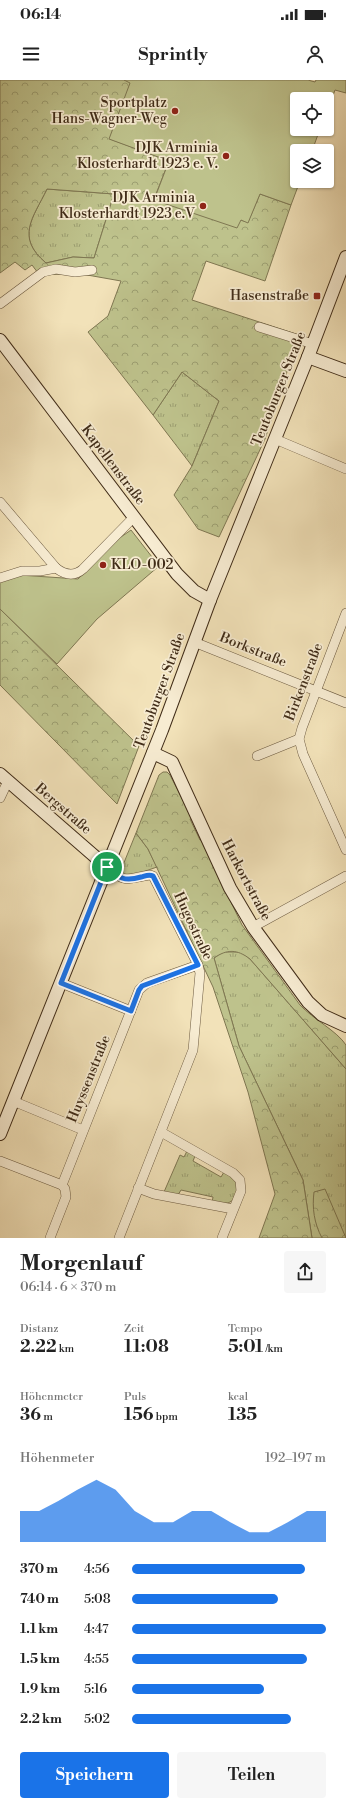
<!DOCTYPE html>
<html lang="de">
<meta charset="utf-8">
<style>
body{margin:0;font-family:"Libre Bodoni",serif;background:#f6f6f6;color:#222;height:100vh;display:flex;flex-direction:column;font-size:15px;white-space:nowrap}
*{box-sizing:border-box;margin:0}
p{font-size:13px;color:#767676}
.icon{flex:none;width:22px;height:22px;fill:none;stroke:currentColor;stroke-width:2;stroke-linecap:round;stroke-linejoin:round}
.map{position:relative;height:1158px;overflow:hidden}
.details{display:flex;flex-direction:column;background:#fff;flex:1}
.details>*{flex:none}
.fabs{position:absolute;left:290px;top:12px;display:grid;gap:8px}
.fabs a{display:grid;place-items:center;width:44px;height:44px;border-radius:4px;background:#fff;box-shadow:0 1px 3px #0004;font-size:20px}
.pin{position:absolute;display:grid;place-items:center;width:34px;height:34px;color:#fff;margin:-17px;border:2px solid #fff;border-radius:50%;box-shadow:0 1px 4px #0007}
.round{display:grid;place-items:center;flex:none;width:42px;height:42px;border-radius:4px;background:#f6f6f6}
.overview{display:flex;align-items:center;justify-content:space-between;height:68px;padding:0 20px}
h1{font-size:22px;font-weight:700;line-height:30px}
.stats{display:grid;grid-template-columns:repeat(3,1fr);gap:6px;height:68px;padding:4px 20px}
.stats div{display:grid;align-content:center}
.stats b{font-size:17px;font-weight:700}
.stats small{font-size:11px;font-weight:400}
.stats p{font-size:11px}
.chart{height:112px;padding:8px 20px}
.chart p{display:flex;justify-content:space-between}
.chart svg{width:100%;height:72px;margin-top:4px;fill:#1a73e8;opacity:.7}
.button{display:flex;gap:8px;margin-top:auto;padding:8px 20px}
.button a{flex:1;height:46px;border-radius:4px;background:#1a73e8;color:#fff;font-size:16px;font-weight:700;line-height:46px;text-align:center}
.button a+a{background:#f6f6f6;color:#222}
ul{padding:0 20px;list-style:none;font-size:13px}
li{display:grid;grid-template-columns:64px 48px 1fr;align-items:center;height:30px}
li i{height:10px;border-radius:5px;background:#1a73e8}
.status{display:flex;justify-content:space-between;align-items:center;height:28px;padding:0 20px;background:#fff;direction:ltr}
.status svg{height:11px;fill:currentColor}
header{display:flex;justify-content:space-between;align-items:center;height:52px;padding:0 20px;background:#fff;font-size:18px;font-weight:700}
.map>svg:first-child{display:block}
.grass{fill:url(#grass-tufts);stroke:#7f7752}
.forest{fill:url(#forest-crowns);stroke:#7f7752;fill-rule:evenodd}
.green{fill:#bec28c;stroke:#7f7752}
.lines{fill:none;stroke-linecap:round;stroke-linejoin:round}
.street-casing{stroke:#6c5a40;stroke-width:10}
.secondary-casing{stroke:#402c18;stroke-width:14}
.street{stroke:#f7ecd2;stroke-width:9}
.secondary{stroke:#f7ecd2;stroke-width:12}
.route-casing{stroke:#fff;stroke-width:8}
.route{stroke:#1a73e8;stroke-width:5}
.poi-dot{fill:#8f2418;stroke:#f7ecd2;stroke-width:1.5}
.labels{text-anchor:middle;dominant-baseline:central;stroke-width:3.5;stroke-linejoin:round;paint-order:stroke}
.poi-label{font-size:14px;fill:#402c18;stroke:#f7ecd2;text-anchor:end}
.street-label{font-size:14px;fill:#402c18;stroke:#f7ecd2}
</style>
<div class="status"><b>06:14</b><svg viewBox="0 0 49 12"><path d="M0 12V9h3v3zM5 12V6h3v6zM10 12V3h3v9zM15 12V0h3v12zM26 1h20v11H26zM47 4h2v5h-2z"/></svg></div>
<header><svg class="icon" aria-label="menu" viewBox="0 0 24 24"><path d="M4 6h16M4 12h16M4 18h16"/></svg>Sprintly<svg class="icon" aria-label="person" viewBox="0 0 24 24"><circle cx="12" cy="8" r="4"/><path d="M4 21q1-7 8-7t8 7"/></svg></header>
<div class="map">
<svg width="346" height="1158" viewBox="0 0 346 1158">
<defs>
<pattern id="grass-tufts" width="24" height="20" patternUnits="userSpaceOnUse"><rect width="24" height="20" fill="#bec28c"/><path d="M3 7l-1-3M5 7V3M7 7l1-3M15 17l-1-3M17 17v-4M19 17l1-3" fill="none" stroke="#9c9e71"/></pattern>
<pattern id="forest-crowns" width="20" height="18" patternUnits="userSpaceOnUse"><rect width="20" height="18" fill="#bec28c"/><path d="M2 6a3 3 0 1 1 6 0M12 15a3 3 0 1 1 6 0" fill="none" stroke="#9c9e71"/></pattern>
</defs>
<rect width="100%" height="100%" fill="#f2e2b9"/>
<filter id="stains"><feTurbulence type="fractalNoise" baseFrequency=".005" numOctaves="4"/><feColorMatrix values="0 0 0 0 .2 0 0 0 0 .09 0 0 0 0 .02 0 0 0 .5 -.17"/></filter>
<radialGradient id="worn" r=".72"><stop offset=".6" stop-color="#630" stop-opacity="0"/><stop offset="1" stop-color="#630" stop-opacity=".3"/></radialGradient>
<g class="grass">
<path d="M 47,109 L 114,114 L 94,178 L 73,177 L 46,183 C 15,157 33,138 47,109 Z"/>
<path d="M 182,292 L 219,321 L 192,386 L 153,335 Z"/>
<path d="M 136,753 L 148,769 L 157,787 L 137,794 L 119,795 Z"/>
<path d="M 223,872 L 241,872 L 250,879 L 346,989 L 346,1158 L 312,1158 L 303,1100 L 239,966 L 214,878 Z"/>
<path d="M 187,1071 L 195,1076 L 193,1081 L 221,1097 L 224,1092 C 227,1094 230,1095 232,1097 C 240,1104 238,1119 228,1123 C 224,1124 216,1123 212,1123 L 213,1117 L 181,1110 L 178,1115 L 164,1112 L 180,1075 L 184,1077 Z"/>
</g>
<g class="forest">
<path d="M 0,0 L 124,0 L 131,2 L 110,59 L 169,81 L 154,119 L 248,142 L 260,114 L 291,125 L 265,201 L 206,181 L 192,220 L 299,255 L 265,359 L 219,457 L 198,449 L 174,415 L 192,386 L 219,321 L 182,292 L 153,335 L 88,252 L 108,236 L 121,201 L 76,193 L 44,195 L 41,197 L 32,185 L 25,190 L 15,182 L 0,193 ZM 47,109 L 114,114 L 94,178 L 73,177 L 46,183 C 15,157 33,138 47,109 Z"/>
<path d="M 0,529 L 139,666 L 117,724 L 0,605 Z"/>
<path d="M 163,692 L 167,692 L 170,695 L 192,738 L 190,739 L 200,760 L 201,760 L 242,845 L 300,925 C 313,939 337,951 346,965 L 346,989 L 250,879 C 237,869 227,869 214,878 L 239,966 L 303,1100 L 312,1158 L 259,1158 L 275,1114 L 248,1012 L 213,907 L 148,769 L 136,753 L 159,695 Z"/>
<path d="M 325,1109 L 346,1158 L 322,1158 C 314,1143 312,1128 314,1112 Z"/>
</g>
<g class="green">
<path d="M 124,0 L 308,0 L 315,2 L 316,0 L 346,0 L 346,13 L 335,10 L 327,32 L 327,19 L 297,19 L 297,49 L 320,49 L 312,71 L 297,71 L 297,101 L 300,101 L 291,125 L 260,114 L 248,143 L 241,140 L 237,148 L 154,120 L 169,81 L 109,59 L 130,3 Z"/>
<path d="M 131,450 L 159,486 L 97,539 L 57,584 L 0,529 L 0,500 L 19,495 L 78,499 L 121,457 Z"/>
</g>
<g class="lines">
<g class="street-casing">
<g id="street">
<path d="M 0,224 L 43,192 L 56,189 L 75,192 L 92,190"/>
<path d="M 259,247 L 313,264"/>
<path d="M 275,359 L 346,389"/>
<path d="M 0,422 L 56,488 C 65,495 74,497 83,489 L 134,437"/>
<path d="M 0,498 L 22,491 L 40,491 L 56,488"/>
<path d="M 346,533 L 302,648 L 299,659 L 303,674 L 346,770"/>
<path d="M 194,562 L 346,623"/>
<path d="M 257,676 L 299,659"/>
<path d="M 0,718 L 8,701"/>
<path d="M 107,787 C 127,805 127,798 150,795 L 153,796 L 198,885 L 200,893 L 193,970 L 119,1158"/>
<path d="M 253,847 L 346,796"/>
<path d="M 61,903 L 131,931"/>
<path d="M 13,1021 L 83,1050"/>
<path d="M 161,1052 L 233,1093 L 240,1100 L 241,1111 L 222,1158"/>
<path d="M 0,1081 L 62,1105"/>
<path d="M 138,1108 L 154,1114 L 233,1129"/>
<path d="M 50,1158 L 66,1117 L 65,1109 L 62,1105 L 139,910 L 147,903 L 198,885"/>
</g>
</g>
<g class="secondary-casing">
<g id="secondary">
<path d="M 0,260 L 177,494 L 194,511 L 210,520"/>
<path d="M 308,277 L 346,291"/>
<path d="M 153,673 L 172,682 L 230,808 L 253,847 L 308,922 L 322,935 L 346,946"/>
<path d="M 0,694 L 107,787"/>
<path d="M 0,1054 L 162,650 L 210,520 L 308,277 L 346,177"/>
</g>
</g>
<use href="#street" class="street"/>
<use href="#secondary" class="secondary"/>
</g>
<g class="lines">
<g class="route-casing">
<path id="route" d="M 107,787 C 119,798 124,802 141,797 C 145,796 149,794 153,796 L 198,885 L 142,906 L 139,910 L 131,931 L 61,903 Z"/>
</g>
<use href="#route" class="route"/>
</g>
<g class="poi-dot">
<circle cx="175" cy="31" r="4"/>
<circle cx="226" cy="76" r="4"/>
<circle cx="203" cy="126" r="4"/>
<rect x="313" y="212" width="8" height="8" rx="2"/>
<circle cx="103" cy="485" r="4"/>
</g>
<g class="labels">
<g class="poi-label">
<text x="167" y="23">Sportplatz<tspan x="167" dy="16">Hans-Wagner-Weg</tspan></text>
<text x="218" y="68">DJK Arminia<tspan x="218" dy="16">Klosterhardt 1923 e. V.</tspan></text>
<text x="195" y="118">DJK Arminia<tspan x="195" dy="16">Klosterhardt 1923 e.V</tspan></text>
<text x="309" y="216">Hasenstraße</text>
<text x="111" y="485" text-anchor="start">KLO-002</text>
</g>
<g class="street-label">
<text transform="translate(279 309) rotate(-68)">Teutoburger Straße</text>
<text transform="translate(113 385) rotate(53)">Kapellenstraße</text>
<text transform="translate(253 570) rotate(22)">Borkstraße</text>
<text transform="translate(304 602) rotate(-69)">Birkenstraße</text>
<text transform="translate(160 611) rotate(-70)">Teutoburger Straße</text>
<text transform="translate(63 729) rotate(41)">Bergstraße</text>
<text transform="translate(246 800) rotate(62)">Harkortstraße</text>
<text transform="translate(193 846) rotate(65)">Hugostraße</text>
<text transform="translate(89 999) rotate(-68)">Huyssenstraße</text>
</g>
</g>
<rect width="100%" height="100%" filter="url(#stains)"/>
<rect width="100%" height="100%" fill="url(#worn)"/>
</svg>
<div class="fabs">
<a><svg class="icon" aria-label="locate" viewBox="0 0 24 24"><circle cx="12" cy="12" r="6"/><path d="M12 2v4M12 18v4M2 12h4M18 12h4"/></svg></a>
<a><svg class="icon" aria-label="layers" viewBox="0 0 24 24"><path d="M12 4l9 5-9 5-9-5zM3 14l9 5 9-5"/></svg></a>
</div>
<div class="pin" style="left:107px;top:787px;background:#1e9e55"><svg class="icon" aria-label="arrive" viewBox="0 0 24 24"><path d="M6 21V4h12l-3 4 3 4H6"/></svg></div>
</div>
<section class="details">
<div class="overview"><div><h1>Morgenlauf</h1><p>06:14 · 6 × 370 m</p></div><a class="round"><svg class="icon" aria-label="share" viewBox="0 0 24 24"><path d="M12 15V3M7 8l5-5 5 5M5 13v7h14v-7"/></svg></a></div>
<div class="stats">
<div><p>Distanz</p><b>2.22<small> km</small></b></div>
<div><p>Zeit</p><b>11:08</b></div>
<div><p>Tempo</p><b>5:01<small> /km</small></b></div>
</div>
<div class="stats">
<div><p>Höhenmeter</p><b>36<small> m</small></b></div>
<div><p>Puls</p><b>156<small> bpm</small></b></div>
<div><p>kcal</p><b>135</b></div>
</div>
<div class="chart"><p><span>Höhenmeter</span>192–197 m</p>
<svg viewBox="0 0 160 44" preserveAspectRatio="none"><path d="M0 44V25L10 25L20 19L30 12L40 6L50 12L60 25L70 32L80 32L90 25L100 25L110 32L120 38L130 38L140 32L150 25L160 25V44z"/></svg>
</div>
<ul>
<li><b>370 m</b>4:56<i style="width:89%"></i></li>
<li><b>740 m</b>5:08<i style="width:75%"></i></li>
<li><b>1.1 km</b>4:47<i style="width:100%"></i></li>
<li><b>1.5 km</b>4:55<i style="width:90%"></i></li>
<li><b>1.9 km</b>5:16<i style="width:68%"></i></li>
<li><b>2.2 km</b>5:02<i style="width:82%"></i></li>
</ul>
<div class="button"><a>Speichern</a><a>Teilen</a></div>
</section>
